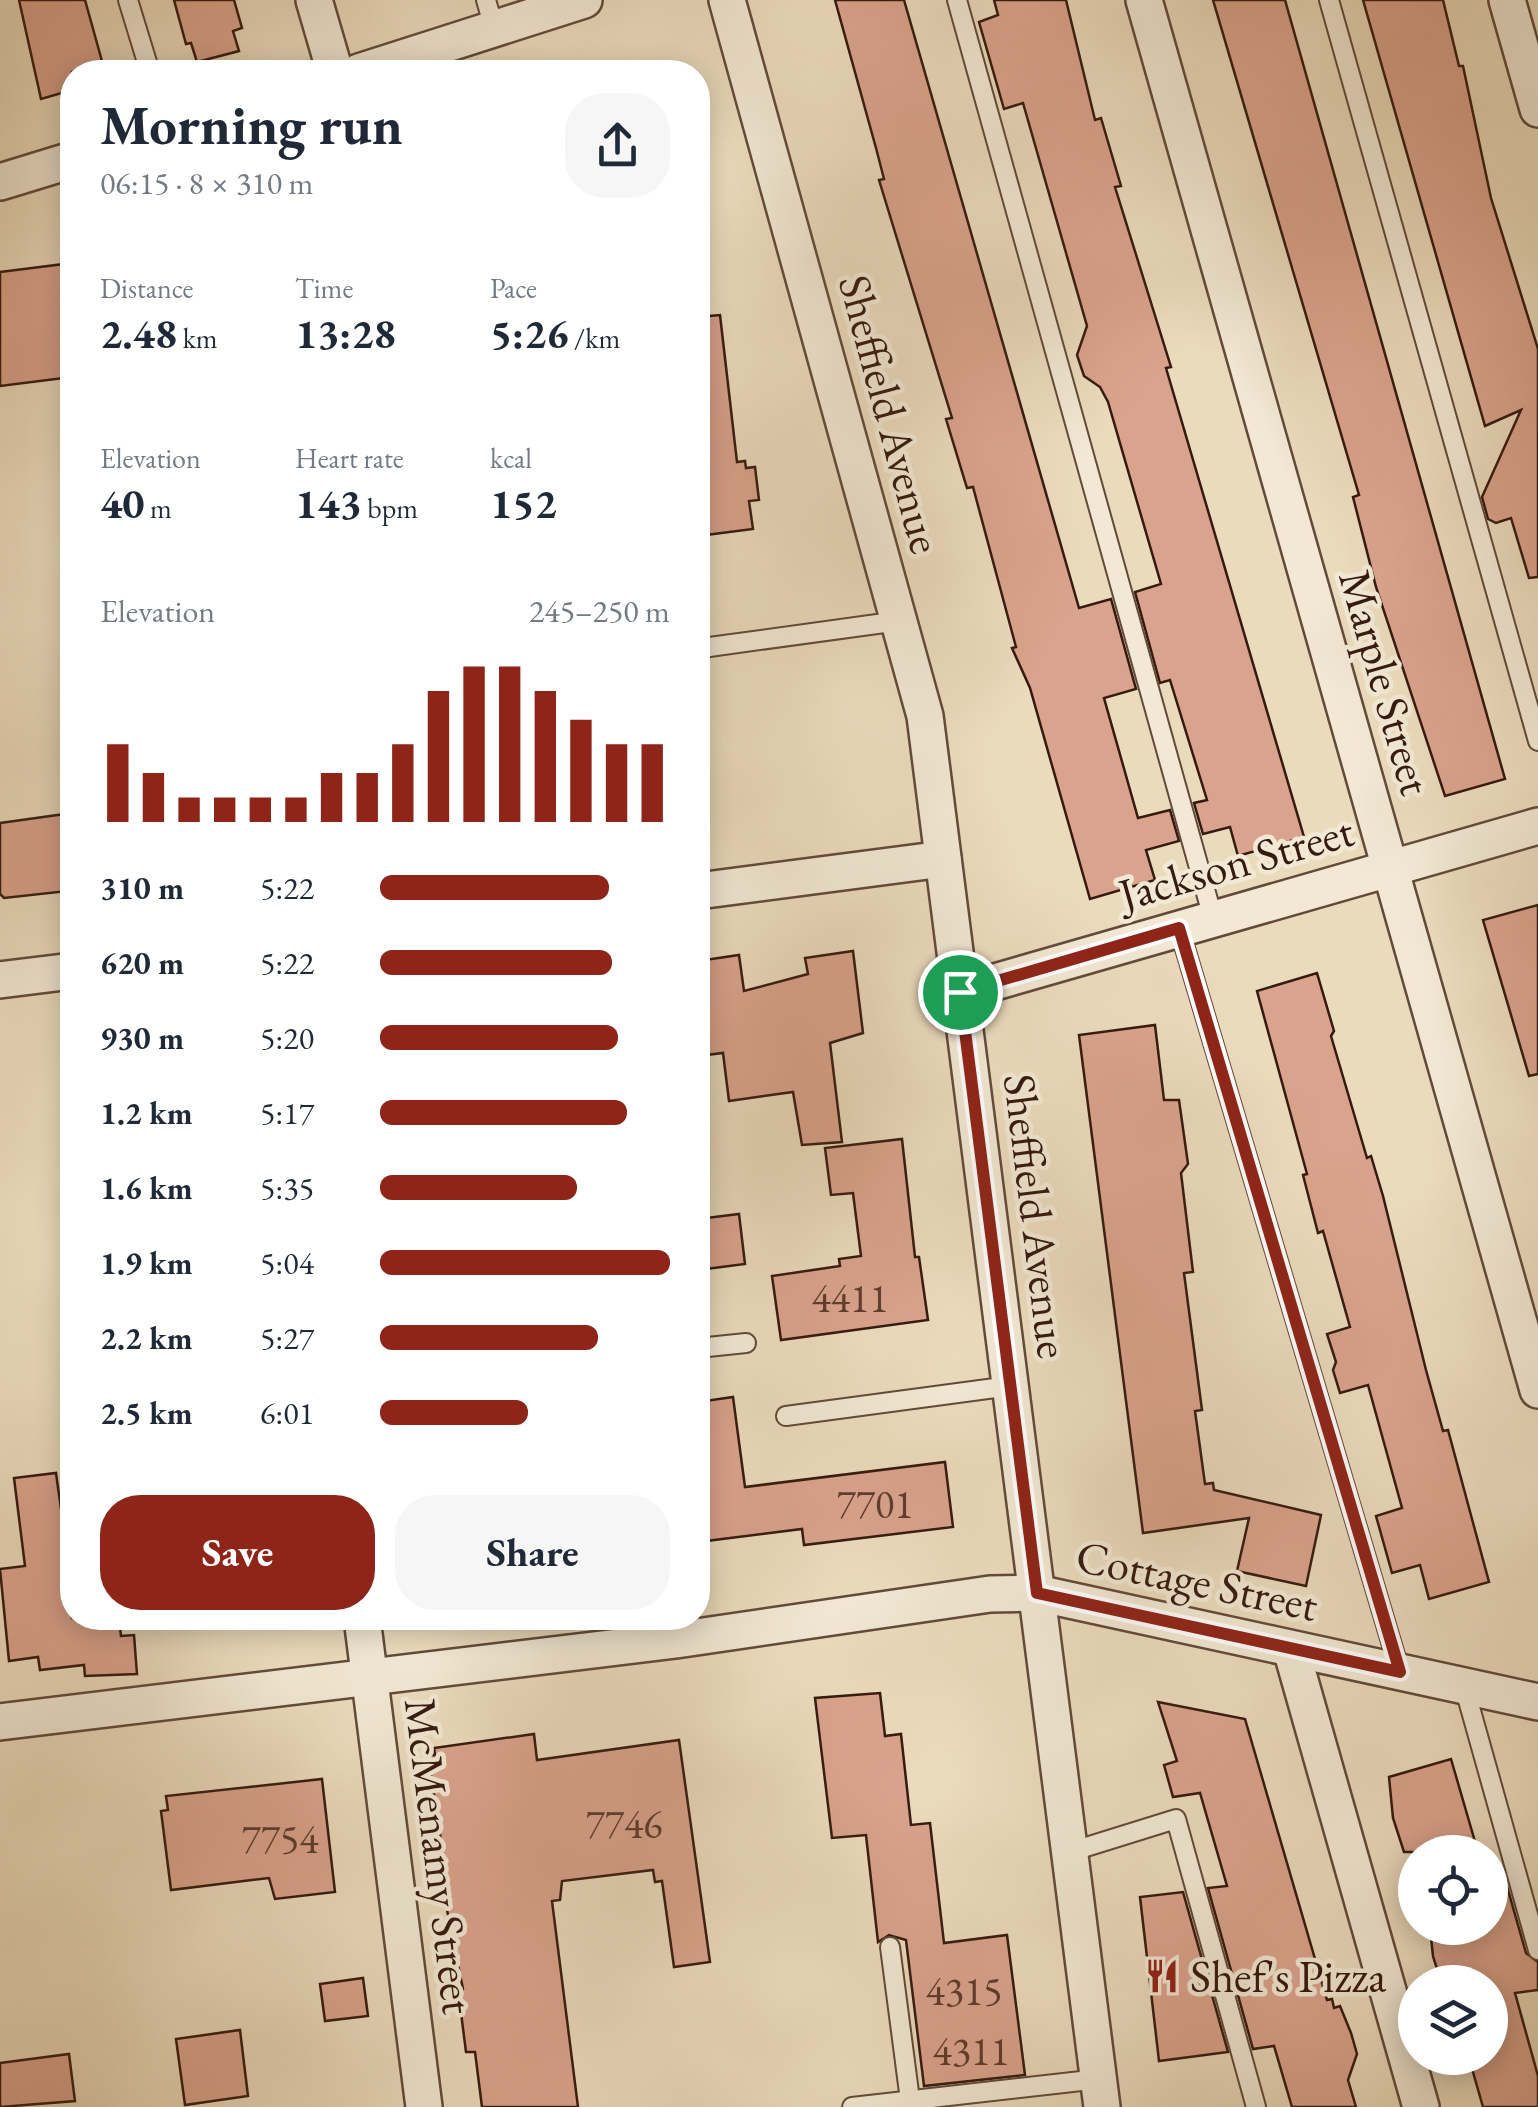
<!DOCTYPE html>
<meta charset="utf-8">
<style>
body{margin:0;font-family:"EB Garamond",serif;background:#f6f6f7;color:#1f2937;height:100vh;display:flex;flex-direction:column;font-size:38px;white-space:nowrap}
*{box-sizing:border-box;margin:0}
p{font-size:32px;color:#747a83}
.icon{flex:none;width:55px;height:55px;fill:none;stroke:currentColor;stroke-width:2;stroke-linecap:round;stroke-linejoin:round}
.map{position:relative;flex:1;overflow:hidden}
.details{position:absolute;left:60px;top:60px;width:650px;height:1570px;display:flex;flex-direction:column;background:#fff;border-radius:40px;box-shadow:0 5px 25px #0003}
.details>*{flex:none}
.buttons{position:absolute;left:1398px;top:1835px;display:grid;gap:20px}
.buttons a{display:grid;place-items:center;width:110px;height:110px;border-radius:50%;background:#fff;box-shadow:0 5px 25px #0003;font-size:50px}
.pin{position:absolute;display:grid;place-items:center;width:85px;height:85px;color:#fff;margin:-42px;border:5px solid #fff;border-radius:50%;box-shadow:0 2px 10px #0007}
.round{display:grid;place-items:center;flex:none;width:105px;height:105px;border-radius:40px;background:#f6f6f7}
.summary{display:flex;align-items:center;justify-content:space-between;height:170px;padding:0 40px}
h1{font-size:55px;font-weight:700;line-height:75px}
.stats{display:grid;grid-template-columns:repeat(3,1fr);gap:15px;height:170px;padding:10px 40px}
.stats div{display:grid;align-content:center}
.stats b{font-size:42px;font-weight:700}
.stats small{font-size:28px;font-weight:400}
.stats p{font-size:28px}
.chart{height:280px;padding:20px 40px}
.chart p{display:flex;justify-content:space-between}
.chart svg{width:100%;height:180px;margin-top:10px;stroke:#8f2418;stroke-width:6}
.action{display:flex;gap:20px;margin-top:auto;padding:20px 40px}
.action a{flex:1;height:115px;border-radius:40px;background:#8f2418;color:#fff;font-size:40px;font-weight:700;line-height:115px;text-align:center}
.action a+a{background:#f6f6f7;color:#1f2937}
ul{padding:0 40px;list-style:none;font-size:32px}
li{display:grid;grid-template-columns:160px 120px 1fr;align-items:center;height:75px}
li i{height:25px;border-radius:12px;background:#8f2418}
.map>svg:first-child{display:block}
.building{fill:#daa38d;stroke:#351a0f;stroke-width:2.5}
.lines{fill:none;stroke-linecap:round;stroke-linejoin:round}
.service-casing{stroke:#624a3a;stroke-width:22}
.minor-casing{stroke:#624a3a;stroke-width:40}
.service{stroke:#f2e8d4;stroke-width:18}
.minor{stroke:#f2e8d4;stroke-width:35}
.route-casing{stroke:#fff;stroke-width:20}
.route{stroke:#8f2418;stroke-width:12}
.labels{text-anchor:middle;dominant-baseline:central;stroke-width:9;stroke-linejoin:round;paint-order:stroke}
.number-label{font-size:40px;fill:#5e3c2e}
.street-label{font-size:45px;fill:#351a0f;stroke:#f2e8d4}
.poi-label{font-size:45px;fill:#351a0f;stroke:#f2e8d4;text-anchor:start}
</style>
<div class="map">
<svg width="1538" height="2107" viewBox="0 0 1538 2107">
<rect width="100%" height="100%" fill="#ebdbbd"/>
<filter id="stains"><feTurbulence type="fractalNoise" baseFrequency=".002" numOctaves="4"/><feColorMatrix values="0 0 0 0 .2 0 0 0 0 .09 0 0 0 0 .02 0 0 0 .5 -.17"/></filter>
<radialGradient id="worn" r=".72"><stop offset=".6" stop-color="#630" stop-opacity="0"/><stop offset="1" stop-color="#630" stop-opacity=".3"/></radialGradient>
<g class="building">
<path d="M 19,0 L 85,0 L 105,72 L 72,72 L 72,90 L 41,99 Z"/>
<path d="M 174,0 L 234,0 L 242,28 L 233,31 L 239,51 L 197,62 L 191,43 L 186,44 Z"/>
<path d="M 835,0 L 904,0 L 1079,608 L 1111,599 L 1136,689 L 1104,698 L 1138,818 L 1170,810 L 1179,841 L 1146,850 L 1155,880 L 1090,899 L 1030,688 L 1012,648 L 1016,647 L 973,487 L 967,488 L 946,419 L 952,418 L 879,180 L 884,179 L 876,148 Z"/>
<path d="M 994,0 L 1066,0 L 1095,120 L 1101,118 L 1121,186 L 1115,187 L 1171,367 L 1166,368 L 1304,837 L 1238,856 L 1230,827 L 1203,834 L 1194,803 L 1207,800 L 1170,680 L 1160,683 L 1135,592 L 1161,584 L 1108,402 L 1100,387 L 1084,376 L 1077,355 L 1087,326 L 1023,103 L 1004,109 L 979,22 L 998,15 Z"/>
<path d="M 1213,0 L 1285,0 L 1505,779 L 1445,796 L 1376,587 L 1353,497 L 1359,495 Z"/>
<path d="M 1363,0 L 1443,0 L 1459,66 L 1463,66 L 1491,198 L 1538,349 L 1538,577 L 1529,578 L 1511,518 L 1496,523 L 1488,519 L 1482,497 L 1521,410 L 1485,426 Z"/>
<path d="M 72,263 L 72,377 L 0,386 L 0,272 Z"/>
<path d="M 720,315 L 737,462 L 745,461 L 746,468 L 755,467 L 759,500 L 749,501 L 753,529 L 698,536 L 698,317 Z"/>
<path d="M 72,813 L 72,885 L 68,886 L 68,891 L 4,898 L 0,894 L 0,823 Z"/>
<path d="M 1538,905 L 1538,1074 L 1529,1076 L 1483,920 Z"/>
<path d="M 853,951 L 863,1033 L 830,1043 L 842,1142 L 802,1145 L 793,1092 L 729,1101 L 723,1053 L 698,1056 L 698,961 L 739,955 L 744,991 L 808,974 L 805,958 Z"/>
<path d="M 1317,973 L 1334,1031 L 1331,1036 L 1367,1158 L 1371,1156 L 1383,1196 L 1426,1370 L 1443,1431 L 1448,1430 L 1489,1582 L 1429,1599 L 1420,1565 L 1392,1573 L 1376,1516 L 1402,1508 L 1368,1385 L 1340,1393 L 1333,1370 L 1336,1362 L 1327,1334 L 1350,1327 L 1323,1231 L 1318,1233 L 1303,1175 L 1307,1174 L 1257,991 Z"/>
<path d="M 1155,1025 L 1164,1100 L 1179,1100 L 1188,1164 L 1181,1173 L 1193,1272 L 1184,1273 L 1202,1410 L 1195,1411 L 1205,1484 L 1213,1483 L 1214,1490 L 1321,1515 L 1306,1586 L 1237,1571 L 1249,1518 L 1143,1533 L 1079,1035 Z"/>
<path d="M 902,1139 L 915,1257 L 919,1257 L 928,1320 L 781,1340 L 772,1276 L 840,1266 L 839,1259 L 861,1256 L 853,1193 L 831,1195 L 825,1148 Z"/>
<path d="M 739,1214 L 745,1264 L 698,1270 L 698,1219 Z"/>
<path d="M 733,1397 L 745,1487 L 945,1462 L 953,1527 L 804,1545 L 802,1529 L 698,1542 L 698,1402 Z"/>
<path d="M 56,1473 L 63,1523 L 72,1522 L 72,1618 L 119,1618 L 121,1636 L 134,1635 L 137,1674 L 85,1676 L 84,1665 L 40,1670 L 38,1657 L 9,1661 L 0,1569 L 25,1566 L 14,1478 Z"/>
<path d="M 880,1693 L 885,1736 L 901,1734 L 911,1825 L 930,1823 L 944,1943 L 1007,1935 L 1025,2075 L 924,2086 L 906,1940 L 889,1935 L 878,1942 L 866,1835 L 832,1838 L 815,1698 Z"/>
<path d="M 1158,1702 L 1245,1719 L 1327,2000 L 1332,1999 L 1334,2008 L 1340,2006 L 1351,2033 L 1357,2054 L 1348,2080 L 1356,2107 L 1292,2107 L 1274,2046 L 1253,2049 L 1208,1888 L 1227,1886 L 1200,1793 L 1173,1797 L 1164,1765 L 1177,1761 Z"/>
<path d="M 534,1734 L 537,1760 L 679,1740 L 710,1962 L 674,1967 L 662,1881 L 655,1882 L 653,1870 L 562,1881 L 560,1900 L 552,1901 L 578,2107 L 482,2107 L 475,2052 L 466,2052 L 459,1997 L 463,1989 L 446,1905 L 446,1873 L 428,1756 L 435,1755 L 434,1748 Z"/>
<path d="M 1451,1759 L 1478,1852 L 1404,1852 L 1393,1818 L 1389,1777 Z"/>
<path d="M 322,1779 L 335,1892 L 275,1899 L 269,1878 L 171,1890 L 161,1811 L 168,1810 L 166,1796 Z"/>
<path d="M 1502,1869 L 1526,1953 L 1538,1962 L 1538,1990 L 1515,1993 L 1538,2076 L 1538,2107 L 1483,2107 L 1469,2058 L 1490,2058 L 1490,1982 L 1441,1982 L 1433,1956 L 1430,1928 L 1490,1928 L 1490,1872 Z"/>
<path d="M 1183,1892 L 1228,2052 L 1159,2061 L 1140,1897 Z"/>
<path d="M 363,1978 L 368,2016 L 325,2021 L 320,1984 Z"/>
<path d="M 240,2030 L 248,2096 L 185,2105 L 176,2039 Z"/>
<path d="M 69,2054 L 75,2101 L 0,2107 L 0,2063 Z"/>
</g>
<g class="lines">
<g class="service-casing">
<g id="service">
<path d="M 128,0 L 150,72"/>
<path d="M 486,0 L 494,28"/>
<path d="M 957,0 L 1213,918"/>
<path d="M 1329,0 L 1538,741"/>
<path d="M 702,648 L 899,621"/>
<path d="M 1179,928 L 1400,1672"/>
<path d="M 698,1348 L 746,1343"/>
<path d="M 786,1416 L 1010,1386"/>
<path d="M 1464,1686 L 1538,1950"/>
<path d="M 1070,1852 L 1176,1819 L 1256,2107"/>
<path d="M 890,1947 L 910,2100"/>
<path d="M 852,2107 L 1099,2079"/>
</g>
</g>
<g class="minor-casing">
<g id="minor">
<path d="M 314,0 L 335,72"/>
<path d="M 727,0 L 925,716 L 1102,2107"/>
<path d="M 1144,0 L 1538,1390"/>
<path d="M 1507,0 L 1538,109"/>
<path d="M 359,72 L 584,0"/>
<path d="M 0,182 L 72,160"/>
<path d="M 698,891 L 943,859"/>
<path d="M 0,980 L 72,971"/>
<path d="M 960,992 L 1538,826"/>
<path d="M 362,1618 L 424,2107"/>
<path d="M 1291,1649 L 1421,2107"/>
<path d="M 0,1722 L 676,1640 L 990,1594 L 1037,1593 L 1538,1702"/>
</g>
</g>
<use href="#service" class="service"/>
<use href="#minor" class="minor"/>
</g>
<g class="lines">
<g class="route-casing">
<path id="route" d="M 1179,928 L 1400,1672 L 1037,1593 L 960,992 Z"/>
</g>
<use href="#route" class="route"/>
</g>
<defs>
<g id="restaurant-bare" transform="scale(2.7)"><path d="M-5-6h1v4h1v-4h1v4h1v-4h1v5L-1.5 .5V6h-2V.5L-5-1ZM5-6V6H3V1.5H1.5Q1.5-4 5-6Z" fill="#8f2418" stroke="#f2e8d4" stroke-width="2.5" paint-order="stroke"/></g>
</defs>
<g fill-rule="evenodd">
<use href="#restaurant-bare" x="1162" y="1976"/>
</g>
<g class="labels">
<g class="number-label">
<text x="850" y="1298">4411</text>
<text x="875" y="1504">7701</text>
<text x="624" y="1824">7746</text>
<text x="280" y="1839">7754</text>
<text x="964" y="1991">4315</text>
<text x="971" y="2051">4311</text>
</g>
<g class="street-label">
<text transform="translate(891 414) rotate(75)">Sheffield Avenue</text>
<text transform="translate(1386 682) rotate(74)">Marple Street</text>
<text transform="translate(1236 862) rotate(-16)">Jackson Street</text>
<text transform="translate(1037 1216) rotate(83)">Sheffield Avenue</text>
<text transform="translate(1197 1580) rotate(12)">Cottage Street</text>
<text transform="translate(440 1856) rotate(83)">McMenamy Street</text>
</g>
<g class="poi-label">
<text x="1190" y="1976">Shef's Pizza</text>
</g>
</g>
<rect width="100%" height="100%" filter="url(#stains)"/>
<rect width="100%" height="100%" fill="url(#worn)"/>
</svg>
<div class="buttons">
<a><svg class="icon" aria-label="locate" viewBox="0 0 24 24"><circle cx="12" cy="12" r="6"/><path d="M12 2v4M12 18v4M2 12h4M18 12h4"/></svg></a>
<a><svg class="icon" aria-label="layers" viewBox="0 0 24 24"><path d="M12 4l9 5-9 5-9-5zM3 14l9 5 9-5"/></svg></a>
</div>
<div class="pin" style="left:960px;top:992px;background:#1e9e55"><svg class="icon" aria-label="arrive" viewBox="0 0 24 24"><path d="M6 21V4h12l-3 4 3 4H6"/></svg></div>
<section class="details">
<div class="summary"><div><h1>Morning run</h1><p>06:15 · 8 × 310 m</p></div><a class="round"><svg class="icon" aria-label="share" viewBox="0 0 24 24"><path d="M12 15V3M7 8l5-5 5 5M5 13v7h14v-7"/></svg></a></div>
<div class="stats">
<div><p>Distance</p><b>2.48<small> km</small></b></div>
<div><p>Time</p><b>13:28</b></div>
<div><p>Pace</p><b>5:26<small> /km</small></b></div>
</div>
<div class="stats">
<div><p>Elevation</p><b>40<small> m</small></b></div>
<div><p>Heart rate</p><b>143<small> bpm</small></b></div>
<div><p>kcal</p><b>152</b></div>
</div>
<div class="chart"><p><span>Elevation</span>245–250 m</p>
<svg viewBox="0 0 160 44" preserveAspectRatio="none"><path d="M5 44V25M15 44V32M25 44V38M35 44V38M45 44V38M55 44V38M65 44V32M75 44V32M85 44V25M95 44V12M105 44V6M115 44V6M125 44V12M135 44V19M145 44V25M155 44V25"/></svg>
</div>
<ul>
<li><b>310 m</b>5:22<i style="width:79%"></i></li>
<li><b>620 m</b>5:22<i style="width:80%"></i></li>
<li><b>930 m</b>5:20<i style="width:82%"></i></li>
<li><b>1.2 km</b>5:17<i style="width:85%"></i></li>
<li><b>1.6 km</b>5:35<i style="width:68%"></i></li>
<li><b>1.9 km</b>5:04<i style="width:100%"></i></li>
<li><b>2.2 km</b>5:27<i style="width:75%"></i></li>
<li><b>2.5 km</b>6:01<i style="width:51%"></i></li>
</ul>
<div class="action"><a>Save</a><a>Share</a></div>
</section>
</div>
